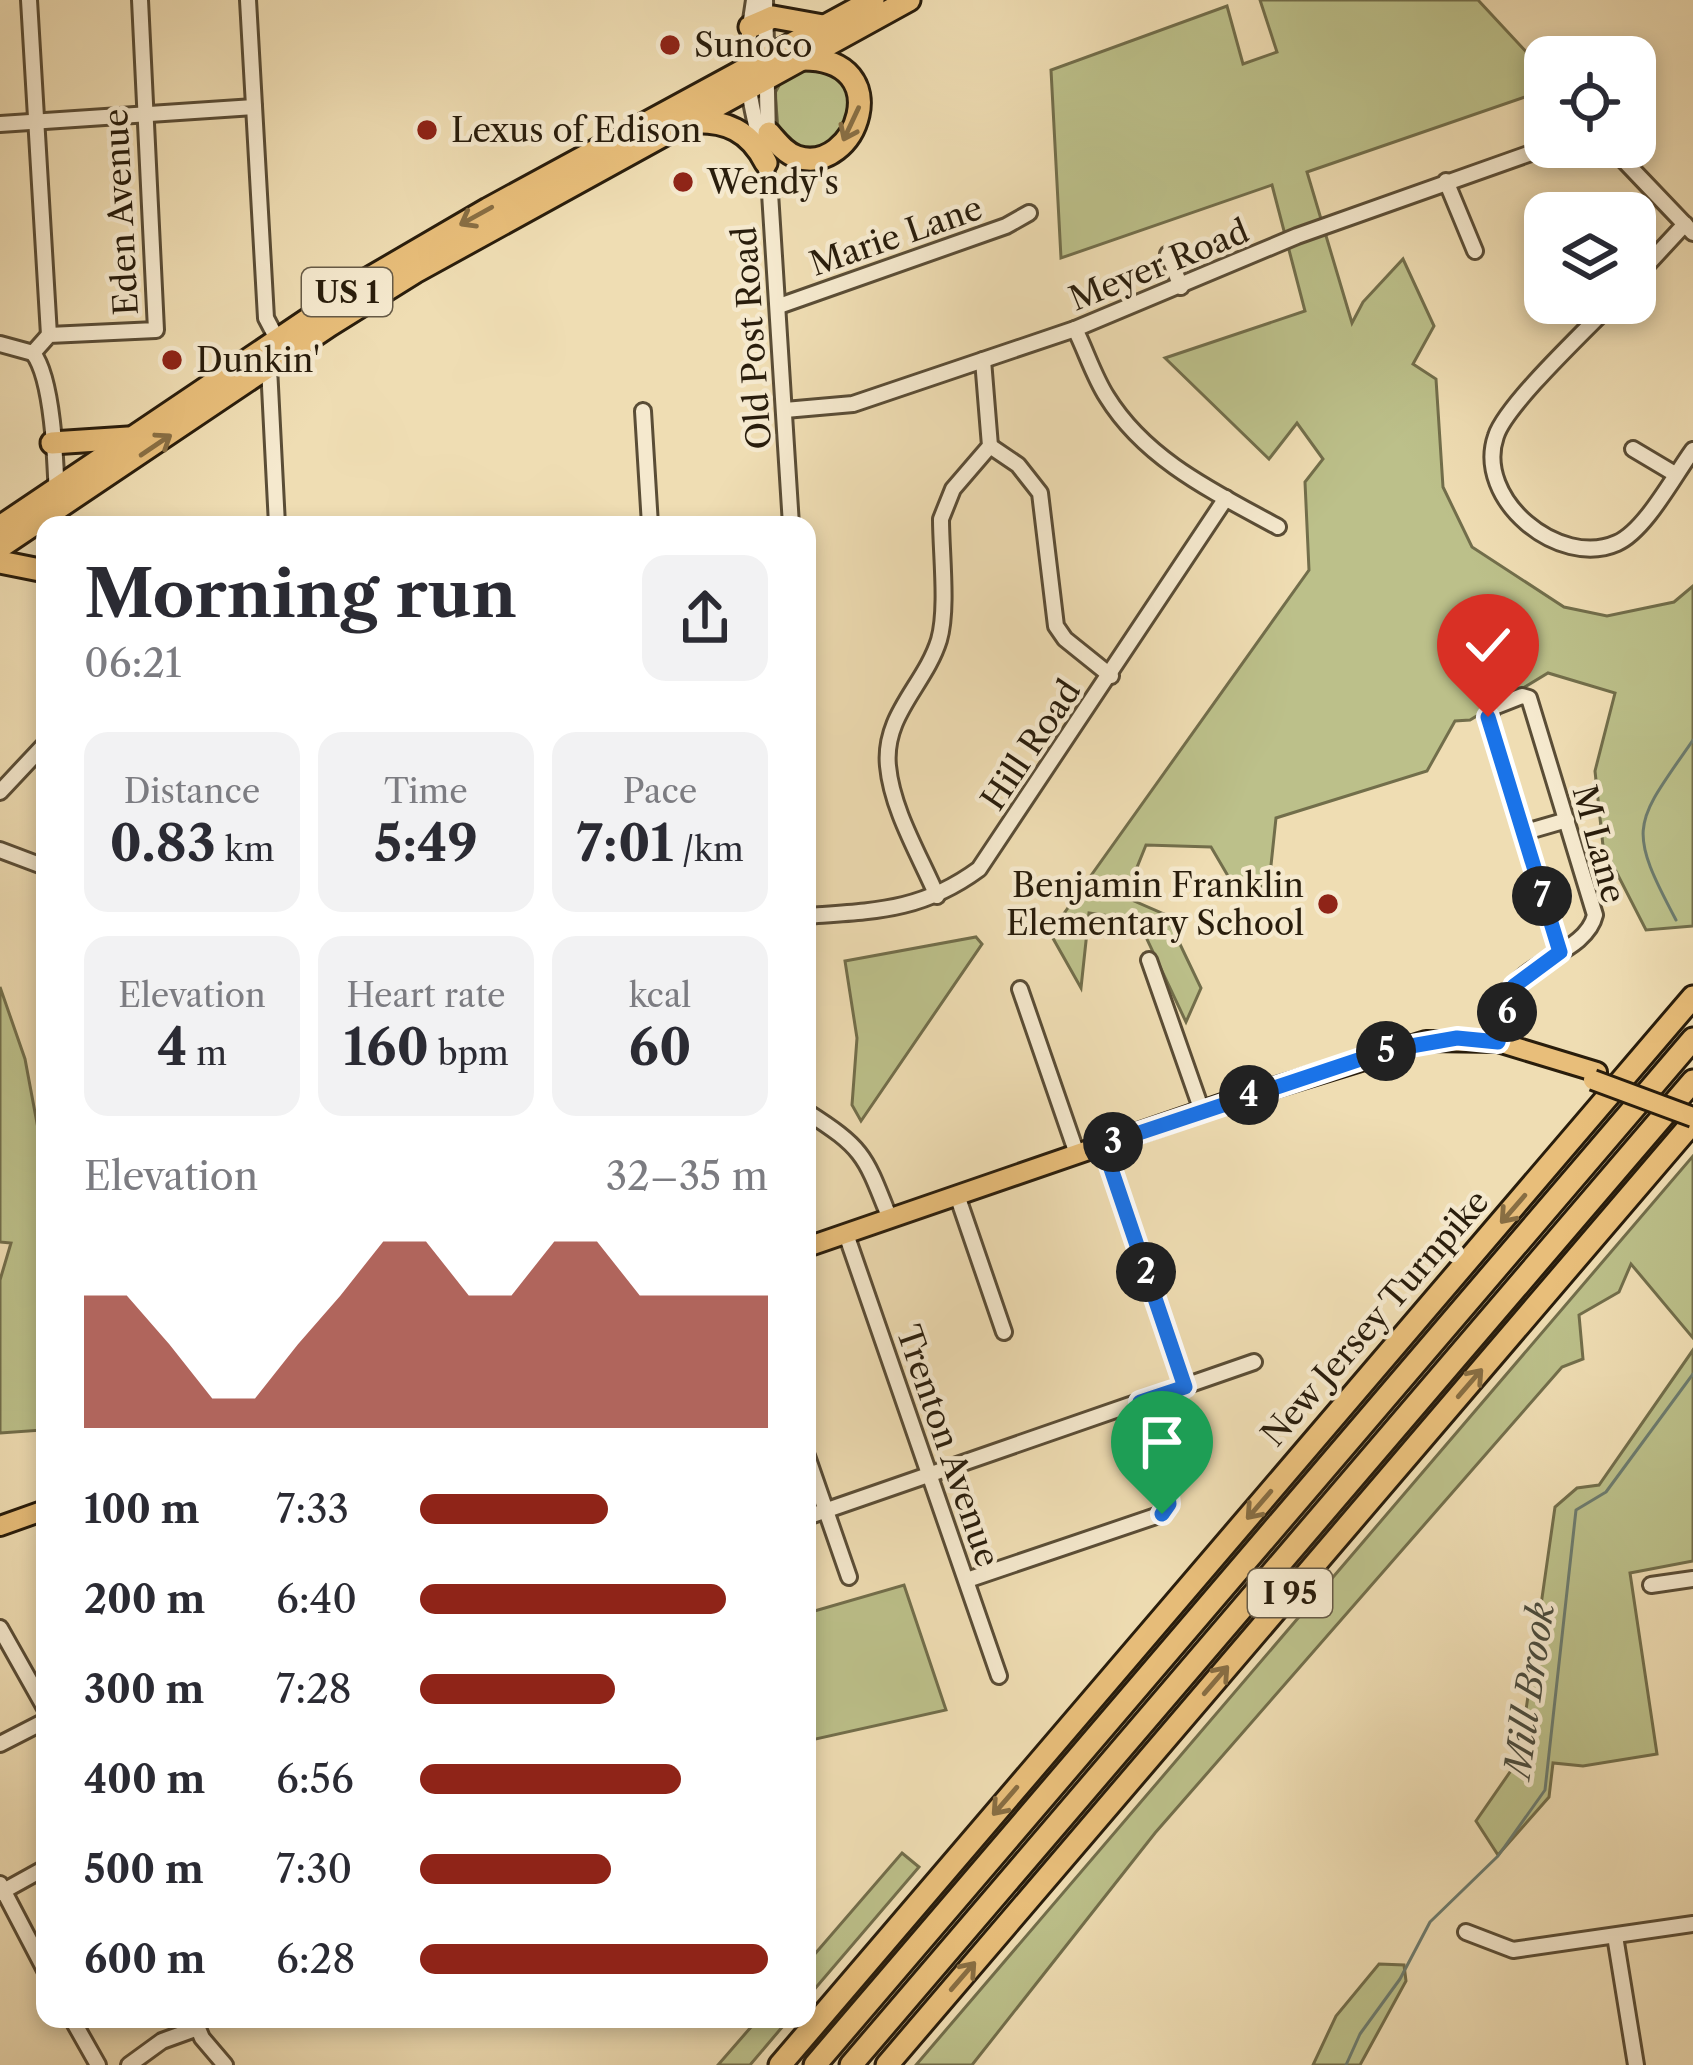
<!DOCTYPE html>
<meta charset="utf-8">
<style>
body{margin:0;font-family:"Libre Caslon Text",serif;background:#f2f2f3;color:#2b2b33;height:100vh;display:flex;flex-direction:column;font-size:45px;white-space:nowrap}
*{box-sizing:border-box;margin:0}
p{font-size:39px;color:#7c7c81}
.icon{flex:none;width:66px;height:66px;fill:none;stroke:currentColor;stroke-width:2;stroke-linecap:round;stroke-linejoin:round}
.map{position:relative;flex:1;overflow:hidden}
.details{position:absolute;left:36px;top:516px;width:780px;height:1512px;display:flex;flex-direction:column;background:#fff;border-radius:24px;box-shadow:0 6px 18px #0003}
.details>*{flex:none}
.controls{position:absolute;left:1524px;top:36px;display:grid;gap:24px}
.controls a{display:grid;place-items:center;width:132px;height:132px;border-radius:24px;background:#fff;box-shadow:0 6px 18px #0003;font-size:60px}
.pin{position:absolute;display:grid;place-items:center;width:102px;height:102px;color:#fff;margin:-123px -51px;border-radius:50% 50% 50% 0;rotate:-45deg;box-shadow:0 0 12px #0007}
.pin .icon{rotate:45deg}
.km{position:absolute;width:60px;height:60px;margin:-30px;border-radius:50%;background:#222;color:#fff;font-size:33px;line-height:60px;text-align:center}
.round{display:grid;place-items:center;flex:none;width:126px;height:126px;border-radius:24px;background:#f2f2f3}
.summary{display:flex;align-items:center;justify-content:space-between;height:204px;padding:0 48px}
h1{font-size:66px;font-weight:700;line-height:90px}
.stats{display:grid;grid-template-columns:repeat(3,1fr);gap:18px;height:204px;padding:12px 48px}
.stats div{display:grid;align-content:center;border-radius:24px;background:#f2f2f3;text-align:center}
.stats b{font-size:51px;font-weight:700}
.stats small{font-size:33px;font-weight:400}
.stats p{font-size:33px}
.chart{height:336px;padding:24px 48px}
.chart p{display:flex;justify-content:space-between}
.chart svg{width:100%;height:216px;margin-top:12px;fill:#8f2418;opacity:.7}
ul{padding:0 48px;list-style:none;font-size:39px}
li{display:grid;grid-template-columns:192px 144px 1fr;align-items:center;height:90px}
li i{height:30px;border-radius:15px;background:#8f2418}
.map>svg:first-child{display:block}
.green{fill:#bcc08a;stroke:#726e4b;stroke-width:3}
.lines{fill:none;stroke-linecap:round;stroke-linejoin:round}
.stream{stroke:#6d7c6f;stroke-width:3}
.minor-casing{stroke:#5a4d36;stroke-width:20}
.major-casing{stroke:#291d0c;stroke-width:24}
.highway-casing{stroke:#291d0c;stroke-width:27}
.minor{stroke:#f5e9ce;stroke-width:14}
.major{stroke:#e8be7a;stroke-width:18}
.highway{stroke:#e8be7a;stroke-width:21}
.major-bridge-casing{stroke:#291d0c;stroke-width:24;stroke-linecap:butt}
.major-bridge{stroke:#e8be7a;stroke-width:18}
.oneway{stroke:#886e43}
.route-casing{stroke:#fff;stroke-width:24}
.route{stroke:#1a73e8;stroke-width:15}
.poi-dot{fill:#8f2418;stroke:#f5e9ce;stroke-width:4.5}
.labels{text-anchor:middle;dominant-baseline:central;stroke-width:9;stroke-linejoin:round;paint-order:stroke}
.shield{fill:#f5e9ce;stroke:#665a46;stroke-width:3}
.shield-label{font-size:30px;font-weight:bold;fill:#291d0c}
.poi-label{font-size:33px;fill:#291d0c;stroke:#f5e9ce;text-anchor:start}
.street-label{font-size:33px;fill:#291d0c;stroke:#f5e9ce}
.water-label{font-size:36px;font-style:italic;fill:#4b4c3e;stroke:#f5e9ce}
</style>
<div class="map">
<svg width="1693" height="2065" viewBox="0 0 1693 2065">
<rect width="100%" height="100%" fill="#efddb3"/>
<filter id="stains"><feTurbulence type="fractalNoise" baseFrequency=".00167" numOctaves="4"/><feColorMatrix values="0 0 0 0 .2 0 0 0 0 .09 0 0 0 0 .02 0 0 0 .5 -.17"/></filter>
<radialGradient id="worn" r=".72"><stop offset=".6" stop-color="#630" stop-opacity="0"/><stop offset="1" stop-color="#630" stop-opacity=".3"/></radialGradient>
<g class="green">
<path d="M 1260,0 L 1478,0 L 1545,72 L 1545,90 L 1307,172 L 1352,323 L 1363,302 L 1403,259 L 1434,326 L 1413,364 L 1436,379 L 1443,487 L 1472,547 L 1564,607 L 1607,616 L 1674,602 L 1693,586 L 1693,926 L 1646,930 L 1603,846 L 1595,771 L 1615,693 L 1548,673 L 1470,720 L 1455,721 L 1427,771 L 1276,818 L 1269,884 L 1238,893 L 1211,847 L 1146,845 L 1125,897 L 1166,915 L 1201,988 L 1186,1022 L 1138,920 L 1089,913 L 1081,988 L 1050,933 L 1309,570 L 1305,482 L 1323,459 L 1297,423 L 1269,459 L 1165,358 L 1305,311 L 1272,185 L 1061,258 L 1051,70 L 1227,6 L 1243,64 L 1277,52 Z"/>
<path d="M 808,66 L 839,70 L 854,110 L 830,147 L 799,152 L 778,128 L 775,93 L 782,80 Z"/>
<path d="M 976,937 L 982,944 L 861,1121 L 852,1105 L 857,1038 L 845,961 Z"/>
<path d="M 0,987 L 25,1059 L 45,1166 L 45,1437 L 42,1430 L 0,1433 L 0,1280 L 11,1243 L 0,1242 Z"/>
<path d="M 1693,1156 L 1693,1338 L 1631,1264 L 1619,1292 L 1579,1315 L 1583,1359 L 1562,1367 L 1155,1833 L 972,2065 L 916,2065 Z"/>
<path d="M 1693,1350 L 1693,1561 L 1630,1573 L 1657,1754 L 1583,1766 L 1553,1763 L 1549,1797 L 1498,1855 L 1476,1821 L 1519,1759 L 1555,1507 L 1577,1488 L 1599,1485 Z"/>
<path d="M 904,1585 L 946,1710 L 807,1741 L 807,1623 L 811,1612 Z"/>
<path d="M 902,1853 L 919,1867 L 807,1998 L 807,1963 Z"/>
<path d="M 1379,1964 L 1404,1965 L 1406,1981 L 1360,2065 L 1313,2065 L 1336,2016 Z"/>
<path d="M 758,2019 L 789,2019 L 750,2065 L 718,2065 Z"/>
</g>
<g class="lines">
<g class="stream">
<path d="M 1676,920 C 1626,826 1634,825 1693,740"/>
<path d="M 1346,2065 L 1360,2034 L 1400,1979 L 1430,1922 L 1498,1856 L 1545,1790 L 1576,1510 L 1606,1492 L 1693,1374"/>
</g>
<g class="minor-casing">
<g id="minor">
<path d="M 29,0 L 49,335"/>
<path d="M 248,0 L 266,318 L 276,337"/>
<path d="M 754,0 C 751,22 746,46 747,68 C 749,111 765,151 770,193 L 791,525"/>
<path d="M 765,0 L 768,137"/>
<path d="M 0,124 L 254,107"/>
<path d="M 1587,147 L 1597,152 L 1608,147"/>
<path d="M 1611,147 L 1693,233"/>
<path d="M 1446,181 L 1475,251"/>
<path d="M 1168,254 L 1181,287"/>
<path d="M 1635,278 L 1685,224"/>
<path d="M 1612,303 C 1585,331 1506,405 1496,436 C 1474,499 1559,569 1617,543 C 1645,531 1674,476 1693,450"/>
<path d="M 779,306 L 1006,226 L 1029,213"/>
<path d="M 1075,329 C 1086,351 1094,377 1107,397 C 1146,460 1214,492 1278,527"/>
<path d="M 0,344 L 33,353 L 49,335 L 156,330 L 140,0"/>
<path d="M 33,353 C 56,383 56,485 58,525"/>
<path d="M 269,367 L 277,525"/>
<path d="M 785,410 L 853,404 L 1075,329 L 1297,236 L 1548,147"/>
<path d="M 643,411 L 650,525"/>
<path d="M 990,446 L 1018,465 L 1040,493 L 1056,626 L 1065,639 L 1111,676"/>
<path d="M 1633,449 L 1675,474"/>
<path d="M 0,792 L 45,744"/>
<path d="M 1522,833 L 1567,820"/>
<path d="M 0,850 L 45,867"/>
<path d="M 937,896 C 920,856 892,810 888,766 C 883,715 925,685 939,640 C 948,609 941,553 941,519 L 953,489 L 990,446 L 983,360"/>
<path d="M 807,916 C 875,911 922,911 979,869 L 1226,498"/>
<path d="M 1149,960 L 1202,1111"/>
<path d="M 1020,989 L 1077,1154"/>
<path d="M 1498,1042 C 1503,1026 1505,998 1515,985 C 1535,959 1587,949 1595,915 L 1529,698 L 1522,696 L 1494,707 L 1488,717 L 1560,952"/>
<path d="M 807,1112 C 865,1149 865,1156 890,1219"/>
<path d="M 1103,1145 L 1185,1386"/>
<path d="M 957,1195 L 1004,1332"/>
<path d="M 846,1234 L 999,1676"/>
<path d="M 807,1456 L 849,1577"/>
<path d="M 807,1517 L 1254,1362"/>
<path d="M 967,1580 L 1162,1514 L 1169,1504 L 1168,1495 L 1140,1402"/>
<path d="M 1651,1585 L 1693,1579"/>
<path d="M 0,1628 L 45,1708"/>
<path d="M 0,1744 L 45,1721"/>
<path d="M 0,1884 L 45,1970"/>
<path d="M 0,1893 L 45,1868"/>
<path d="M 1466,1932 L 1513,1950 L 1693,1924"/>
<path d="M 1615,1936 L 1636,2065"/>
<path d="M 72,2019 L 98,2065"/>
<path d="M 194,2019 L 202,2038 L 225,2065"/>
<path d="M 129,2065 L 162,2041 L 198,2028"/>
</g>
</g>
<g class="major-casing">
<g id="major">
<path d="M 807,1247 L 1228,1102 L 1426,1041 L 1498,1042 L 1597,1072"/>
<path d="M 0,1526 L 45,1510"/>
</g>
</g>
<g class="highway-casing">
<g id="highway">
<path d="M 750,27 L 773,17 L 823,26"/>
<path d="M 691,122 C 726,120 750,131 766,163"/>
<path d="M 769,133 C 777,142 785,153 797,157 C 856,176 899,58 802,59"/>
<path d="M 52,443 L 128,438"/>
<path d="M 0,527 L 368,279 L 488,209 L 873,0"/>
<path d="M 0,547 L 330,325 L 415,272 L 909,0"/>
<path d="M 0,562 L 45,571"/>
<path d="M 780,2065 L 1693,997"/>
<path d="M 815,2065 L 1693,1039"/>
<path d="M 851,2065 L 1693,1081"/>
<path d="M 887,2065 L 1693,1122"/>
</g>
</g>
<use href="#minor" class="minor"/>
<use href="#major" class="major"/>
<use href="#highway" class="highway"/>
<g class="major-bridge-casing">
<path id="major-bridge" d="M 1593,1080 L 1693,1117"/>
</g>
<use href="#major-bridge" class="major-bridge"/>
</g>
<defs><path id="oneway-shaft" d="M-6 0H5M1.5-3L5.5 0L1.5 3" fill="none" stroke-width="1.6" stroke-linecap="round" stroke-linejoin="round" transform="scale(3)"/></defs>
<g class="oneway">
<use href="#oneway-shaft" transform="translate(851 124) rotate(115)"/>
<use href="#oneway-shaft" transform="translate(476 216) rotate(151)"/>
<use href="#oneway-shaft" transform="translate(156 445) rotate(-34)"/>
<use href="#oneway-shaft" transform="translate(1513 1209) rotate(131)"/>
<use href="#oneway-shaft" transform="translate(1470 1383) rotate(-49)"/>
<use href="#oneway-shaft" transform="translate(1259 1505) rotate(131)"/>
<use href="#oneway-shaft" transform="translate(1216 1680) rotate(-49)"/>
<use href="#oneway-shaft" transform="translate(1005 1801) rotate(131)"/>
<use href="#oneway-shaft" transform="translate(963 1976) rotate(-49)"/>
</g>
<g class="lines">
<g class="route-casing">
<path id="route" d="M 1162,1514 L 1169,1504 L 1168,1495 L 1140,1402 L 1185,1387 L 1103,1145 L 1388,1050 L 1457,1038 L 1498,1042 L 1514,986 L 1560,952 L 1488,717"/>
</g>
<use href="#route" class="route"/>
</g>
<g class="poi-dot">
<circle cx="670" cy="45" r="12"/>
<circle cx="427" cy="130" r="12"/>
<circle cx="683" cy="182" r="12"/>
<circle cx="172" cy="360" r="12"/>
<circle cx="1328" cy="904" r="12"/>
</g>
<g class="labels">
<g class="shield">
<rect x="302" y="268" width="90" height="48" rx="9"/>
<rect x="1248" y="1569" width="84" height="48" rx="9"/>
</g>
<g class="shield-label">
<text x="347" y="292">US 1</text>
<text x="1290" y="1593">I 95</text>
</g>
<g class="poi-label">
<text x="694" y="45">Sunoco</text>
<text x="451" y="130">Lexus of Edison</text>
<text x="707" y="182">Wendy's</text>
<text x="196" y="360">Dunkin'</text>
<text x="1304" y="885" text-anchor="end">Benjamin Franklin<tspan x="1304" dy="38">Elementary School</tspan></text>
</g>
<g class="street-label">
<text transform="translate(121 212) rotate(-93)">Eden Avenue</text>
<text transform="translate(896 236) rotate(-19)">Marie Lane</text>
<text transform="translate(1159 265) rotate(-22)">Meyer Road</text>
<text transform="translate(752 338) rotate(-94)">Old Post Road</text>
<text transform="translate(1031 745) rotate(-56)">Hill Road</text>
<text transform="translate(1599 844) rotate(75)">M Lane</text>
<text transform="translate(1375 1318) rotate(-49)">New Jersey Turnpike</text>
<text transform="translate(948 1446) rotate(71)">Trenton Avenue</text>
</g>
<g class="water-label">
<text transform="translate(1529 1690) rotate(-82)">Mill Brook</text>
</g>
</g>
<rect width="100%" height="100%" filter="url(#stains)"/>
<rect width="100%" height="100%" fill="url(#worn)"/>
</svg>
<div class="controls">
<a><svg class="icon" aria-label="locate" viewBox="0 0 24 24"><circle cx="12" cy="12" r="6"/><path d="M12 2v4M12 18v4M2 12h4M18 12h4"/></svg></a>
<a><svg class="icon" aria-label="layers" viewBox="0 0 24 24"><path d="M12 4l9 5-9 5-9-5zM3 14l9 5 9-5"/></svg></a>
</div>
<div class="pin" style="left:1162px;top:1514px;background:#1e9e55"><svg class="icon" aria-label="arrive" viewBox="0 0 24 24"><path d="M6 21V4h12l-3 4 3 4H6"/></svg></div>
<div class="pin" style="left:1488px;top:717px;background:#d93025"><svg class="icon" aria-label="check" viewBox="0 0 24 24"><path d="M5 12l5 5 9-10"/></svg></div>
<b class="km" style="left:1146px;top:1272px">2</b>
<b class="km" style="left:1113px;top:1142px">3</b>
<b class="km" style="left:1249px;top:1095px">4</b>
<b class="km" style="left:1386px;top:1051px">5</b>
<b class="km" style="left:1507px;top:1012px">6</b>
<b class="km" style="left:1542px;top:896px">7</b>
<section class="details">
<div class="summary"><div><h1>Morning run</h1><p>06:21</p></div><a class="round"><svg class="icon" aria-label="share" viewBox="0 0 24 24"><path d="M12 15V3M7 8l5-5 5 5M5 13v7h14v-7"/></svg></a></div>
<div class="stats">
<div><p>Distance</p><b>0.83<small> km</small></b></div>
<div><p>Time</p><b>5:49</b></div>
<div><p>Pace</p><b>7:01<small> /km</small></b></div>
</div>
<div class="stats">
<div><p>Elevation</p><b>4<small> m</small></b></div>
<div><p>Heart rate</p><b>160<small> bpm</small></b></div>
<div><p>kcal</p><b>60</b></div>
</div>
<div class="chart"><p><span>Elevation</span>32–35 m</p>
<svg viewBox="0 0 160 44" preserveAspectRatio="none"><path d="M0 44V17L10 17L20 27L30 38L40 38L50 27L60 17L70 6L80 6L90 17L100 17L110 6L120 6L130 17L140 17L150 17L160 17V44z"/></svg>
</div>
<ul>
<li><b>100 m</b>7:33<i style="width:54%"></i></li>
<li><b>200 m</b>6:40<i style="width:88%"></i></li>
<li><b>300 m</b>7:28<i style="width:56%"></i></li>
<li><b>400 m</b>6:56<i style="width:75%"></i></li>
<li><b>500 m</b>7:30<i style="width:55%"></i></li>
<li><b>600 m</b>6:28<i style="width:100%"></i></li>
</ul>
</section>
</div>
